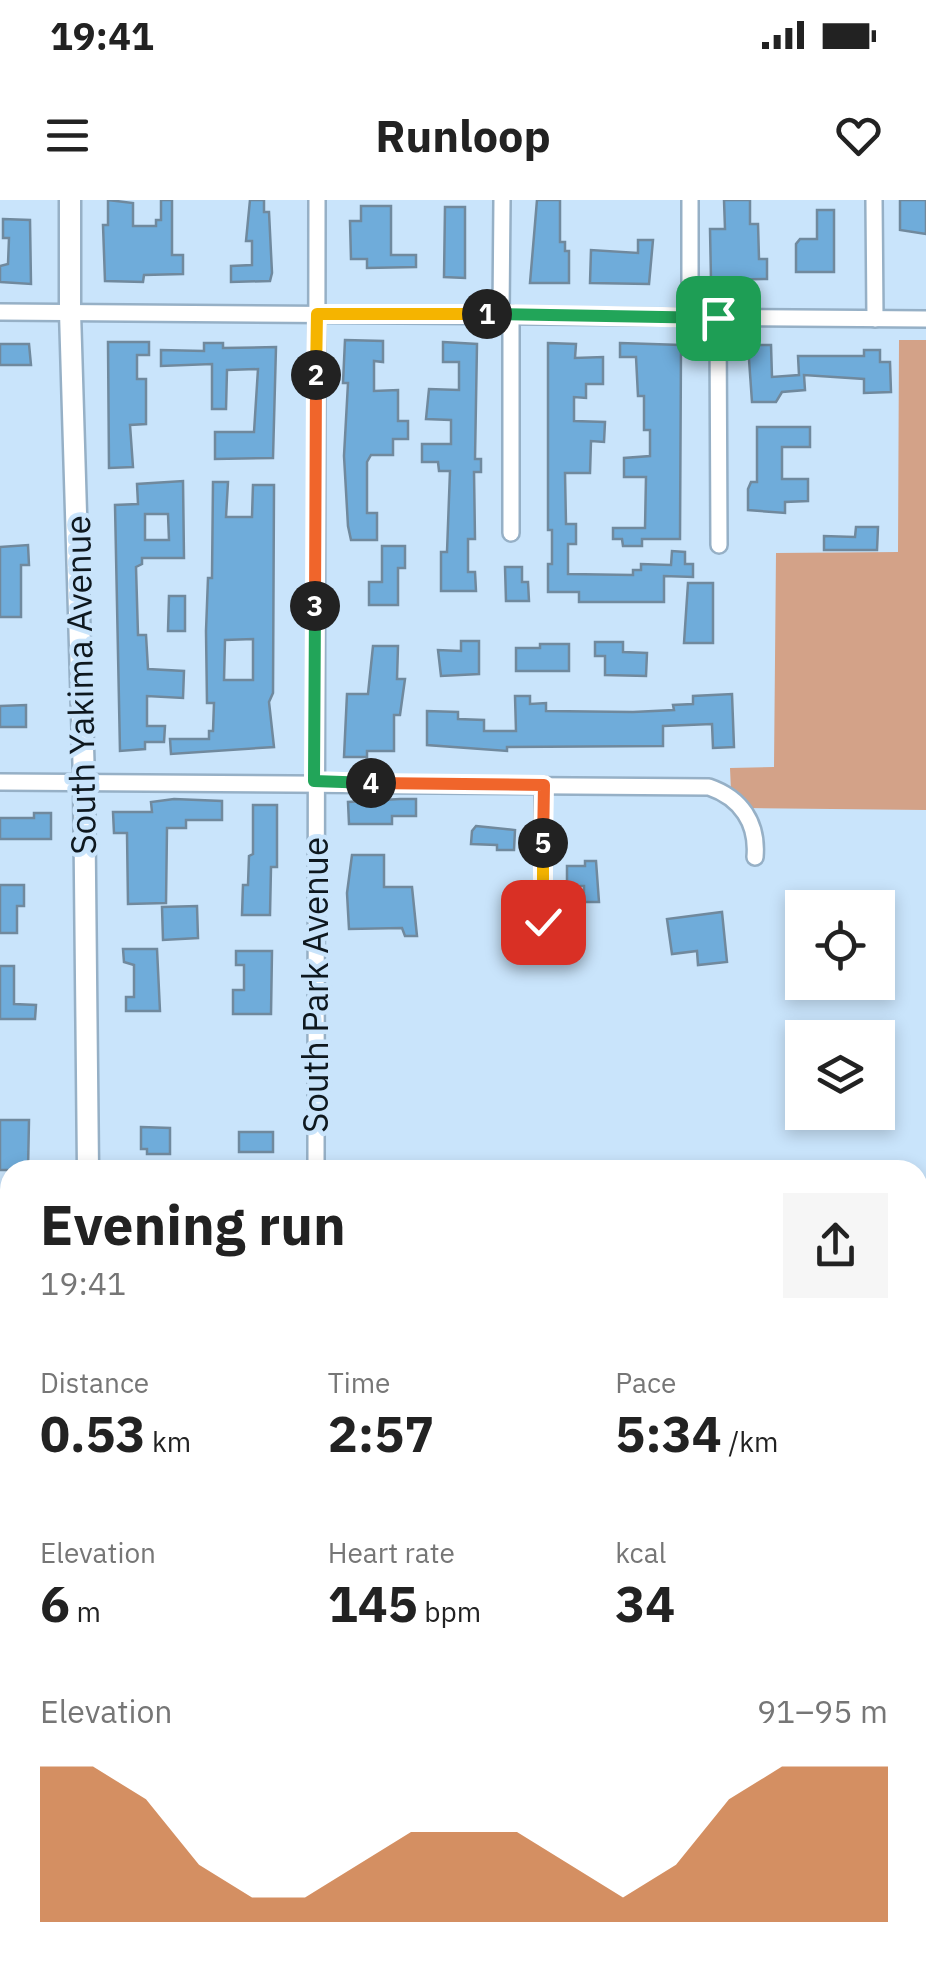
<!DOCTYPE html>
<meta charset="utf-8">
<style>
body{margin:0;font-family:"IBM Plex Sans",sans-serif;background:#f6f6f6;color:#222;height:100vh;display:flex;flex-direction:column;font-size:38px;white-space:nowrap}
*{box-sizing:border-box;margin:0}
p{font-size:32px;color:#767676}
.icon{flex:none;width:55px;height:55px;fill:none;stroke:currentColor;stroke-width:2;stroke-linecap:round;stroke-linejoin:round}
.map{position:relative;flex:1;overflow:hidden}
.panel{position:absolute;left:0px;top:960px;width:928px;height:812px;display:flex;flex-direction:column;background:#fff;border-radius:30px 30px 0 0;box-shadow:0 5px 15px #0003}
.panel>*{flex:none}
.buttons{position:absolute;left:785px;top:690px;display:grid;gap:20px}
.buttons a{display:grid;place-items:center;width:110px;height:110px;border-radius:0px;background:#fff;box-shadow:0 5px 15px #0003;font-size:50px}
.pin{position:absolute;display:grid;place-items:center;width:85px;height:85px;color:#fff;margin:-42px;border-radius:20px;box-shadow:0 5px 15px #0006}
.km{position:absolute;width:50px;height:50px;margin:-25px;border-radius:50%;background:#222;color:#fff;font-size:28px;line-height:50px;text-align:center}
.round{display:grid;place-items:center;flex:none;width:105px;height:105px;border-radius:0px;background:#f6f6f6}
.headline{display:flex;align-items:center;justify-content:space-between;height:170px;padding:0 40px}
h1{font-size:55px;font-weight:700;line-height:75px}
.metrics{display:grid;grid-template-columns:repeat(3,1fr);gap:15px;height:170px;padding:10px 40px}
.metrics div{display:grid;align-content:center}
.metrics b{font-size:50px;font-weight:700}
.metrics small{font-size:28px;font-weight:400}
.metrics p{font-size:28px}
.chart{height:280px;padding:20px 40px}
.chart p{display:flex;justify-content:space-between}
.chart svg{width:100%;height:180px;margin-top:10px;fill:#c26120;opacity:.7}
.status{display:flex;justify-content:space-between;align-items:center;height:70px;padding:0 50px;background:#fff;direction:ltr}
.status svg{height:28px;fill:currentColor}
header{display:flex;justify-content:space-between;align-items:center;height:130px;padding:0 40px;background:#fff;font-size:45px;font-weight:700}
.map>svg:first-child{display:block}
.built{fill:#b7d9f5}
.green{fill:#d3a288}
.building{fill:#6facda;stroke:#70899d;stroke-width:2.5;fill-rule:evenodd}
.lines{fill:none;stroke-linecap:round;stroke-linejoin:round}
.minor-casing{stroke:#96b0c6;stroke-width:20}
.major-casing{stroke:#96b0c6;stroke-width:25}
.minor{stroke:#fff;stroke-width:15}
.major{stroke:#fff;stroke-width:20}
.split-1-casing{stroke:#fff;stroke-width:20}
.split-2-casing{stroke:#fff;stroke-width:20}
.split-3-casing{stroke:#fff;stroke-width:20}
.split-4-casing{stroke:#fff;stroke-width:20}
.split-5-casing{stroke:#fff;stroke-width:20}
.split-6-casing{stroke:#fff;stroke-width:20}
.split-1{stroke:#22a559;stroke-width:12}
.split-2{stroke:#f5b400;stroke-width:12}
.split-3{stroke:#f0652b;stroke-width:12}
.split-4{stroke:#22a559;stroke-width:12}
.split-5{stroke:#f0652b;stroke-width:12}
.split-6{stroke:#f5b400;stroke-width:12}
.labels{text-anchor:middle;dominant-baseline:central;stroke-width:9;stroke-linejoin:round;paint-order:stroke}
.street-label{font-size:35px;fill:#0e181f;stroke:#c9e4fb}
</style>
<div class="status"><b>19:41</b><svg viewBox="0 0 49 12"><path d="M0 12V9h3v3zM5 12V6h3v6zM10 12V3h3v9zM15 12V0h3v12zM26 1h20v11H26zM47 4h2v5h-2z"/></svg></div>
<header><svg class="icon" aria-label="menu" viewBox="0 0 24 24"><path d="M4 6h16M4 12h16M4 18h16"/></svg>Runloop<svg class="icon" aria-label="heart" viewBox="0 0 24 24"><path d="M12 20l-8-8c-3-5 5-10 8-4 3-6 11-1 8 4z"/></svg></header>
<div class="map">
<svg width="926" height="1772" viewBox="0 0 926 1772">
<rect width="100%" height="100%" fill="#c9e4fb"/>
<rect class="built" x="104" y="1763" width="189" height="9"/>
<path class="green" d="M 899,140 L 926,140 L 926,610 L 746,608 L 731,591 L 730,568 L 774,567 L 776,353 L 898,352 Z"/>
<g class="building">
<path d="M 108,0 L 133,3 L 133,26 L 156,26 L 156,20 L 161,20 L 161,0 L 172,0 L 172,55 L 183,55 L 183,74 L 144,75 L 143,82 L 105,81 L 103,25 L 108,25 Z"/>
<path d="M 250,0 L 264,0 L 264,12 L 269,12 L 272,73 L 270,81 L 231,82 L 231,66 L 252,65 L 252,41 L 246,41 Z"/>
<path d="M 537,0 L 560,0 L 560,42 L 565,42 L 565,51 L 569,51 L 569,83 L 530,83 Z"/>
<path d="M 724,0 L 750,0 L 750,24 L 758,24 L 759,59 L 767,59 L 767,79 L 711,80 L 710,29 L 725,29 Z"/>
<path d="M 900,0 L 926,0 L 926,34 L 900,30 Z"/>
<path d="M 361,6 L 391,6 L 391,55 L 416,55 L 416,67 L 367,68 L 367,59 L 351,59 L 350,21 L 361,21 Z"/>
<path d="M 445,7 L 465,7 L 465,78 L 444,77 Z"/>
<path d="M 817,10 L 834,10 L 834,72 L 796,72 L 796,44 L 800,39 L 817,39 Z"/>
<path d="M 3,19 L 30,20 L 31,84 L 0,82 L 0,66 L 8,64 L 9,38 L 3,38 Z"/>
<path d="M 638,40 L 653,40 L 649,84 L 590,83 L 591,50 L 638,53 Z"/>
<path d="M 345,140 L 383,141 L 383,162 L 374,161 L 374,191 L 398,190 L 398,221 L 408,221 L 408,239 L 393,239 L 393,255 L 371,255 L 367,262 L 367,313 L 377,313 L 377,340 L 351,340 L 348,326 L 344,256 L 348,183 L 343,183 Z"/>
<path d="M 108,142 L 149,142 L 149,155 L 137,155 L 137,179 L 146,179 L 146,224 L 130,225 L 133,267 L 109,268 Z"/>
<path d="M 443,142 L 477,144 L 475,259 L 481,259 L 481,272 L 474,272 L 475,339 L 468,339 L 468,372 L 475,372 L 476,391 L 441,391 L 441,352 L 447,352 L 450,271 L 439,271 L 438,262 L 422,262 L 422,244 L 451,244 L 451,220 L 426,219 L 429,189 L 459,190 L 459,162 L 443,162 Z"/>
<path d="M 204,143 L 223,143 L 223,148 L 276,147 L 273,258 L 215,259 L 215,232 L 254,232 L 258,169 L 227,170 L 226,209 L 212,209 L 212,164 L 161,166 L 161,150 L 204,151 Z"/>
<path d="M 548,143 L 576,144 L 575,158 L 603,157 L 603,184 L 586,184 L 586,198 L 574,197 L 574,221 L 605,222 L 604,242 L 591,241 L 590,273 L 565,273 L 566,324 L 576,324 L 576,344 L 568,344 L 568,374 L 633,375 L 633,370 L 641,370 L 641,364 L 671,365 L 672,351 L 685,352 L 685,364 L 693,364 L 693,377 L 664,376 L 664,402 L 579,402 L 579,392 L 548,392 L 548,364 L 552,364 L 552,330 L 548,330 Z"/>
<path d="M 620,143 L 681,145 L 680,339 L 642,339 L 642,346 L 623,346 L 622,339 L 613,339 L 613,328 L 645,328 L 646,277 L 624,277 L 624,258 L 650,256 L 650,230 L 644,230 L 644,196 L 638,196 L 636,157 L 620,157 Z"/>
<path d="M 0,144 L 29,144 L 31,165 L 0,165 Z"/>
<path d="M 748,145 L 771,145 L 772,177 L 799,175 L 798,156 L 864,156 L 864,150 L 880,150 L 880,162 L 890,162 L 891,192 L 864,193 L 864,179 L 804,175 L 805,190 L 782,192 L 776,202 L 752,202 Z"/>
<path d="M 757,227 L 810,227 L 810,247 L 782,247 L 782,279 L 808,279 L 808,301 L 785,302 L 785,313 L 748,310 L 748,289 L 751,282 L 757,282 Z"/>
<path d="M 183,281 L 184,358 L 142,358 L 142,364 L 136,367 L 138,435 L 146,435 L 148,469 L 184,471 L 183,498 L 147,496 L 147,526 L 165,526 L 164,542 L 145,542 L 145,549 L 120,551 L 115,305 L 138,304 L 137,284 ZM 145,314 L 168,314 L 169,340 L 145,340 Z"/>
<path d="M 213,282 L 228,282 L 226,317 L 252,317 L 253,285 L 274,285 L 273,493 L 269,502 L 274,547 L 171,554 L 170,539 L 209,539 L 209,531 L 213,531 L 214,503 L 207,503 L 206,431 L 208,378 L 212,378 ZM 253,439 L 253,480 L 224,480 L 225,440 Z"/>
<path d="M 856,327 L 878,327 L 877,350 L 824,350 L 824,336 L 855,337 Z"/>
<path d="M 28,345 L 29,365 L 21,365 L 21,417 L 0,417 L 0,347 Z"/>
<path d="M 382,346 L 405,346 L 405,368 L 398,368 L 398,405 L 369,405 L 369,382 L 382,382 Z"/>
<path d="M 505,367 L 522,367 L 522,382 L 528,382 L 529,401 L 506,401 Z"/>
<path d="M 688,383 L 713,383 L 713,443 L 684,443 Z"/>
<path d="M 169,396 L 185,396 L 185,431 L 168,431 Z"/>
<path d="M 461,441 L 479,441 L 479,474 L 441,476 L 438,450 L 461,451 Z"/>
<path d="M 595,442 L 623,442 L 623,452 L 647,453 L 646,476 L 605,475 L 605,456 L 595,456 Z"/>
<path d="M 540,444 L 569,444 L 569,471 L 516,471 L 516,448 L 540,448 Z"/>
<path d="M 373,446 L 398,446 L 397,479 L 405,479 L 400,515 L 394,515 L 394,551 L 367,551 L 367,557 L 344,557 L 347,494 L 368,494 Z"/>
<path d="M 732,494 L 734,547 L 713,548 L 712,524 L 663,526 L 663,546 L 507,547 L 507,551 L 427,545 L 427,511 L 458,512 L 458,519 L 484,520 L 484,531 L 516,531 L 515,496 L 530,496 L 530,504 L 546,503 L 546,511 L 633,512 L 674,510 L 673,505 L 693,504 L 693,496 Z"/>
<path d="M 26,505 L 26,527 L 0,527 L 0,506 Z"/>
<path d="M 174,599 L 222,601 L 222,620 L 186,620 L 186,628 L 167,628 L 166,703 L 128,704 L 127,633 L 114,633 L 113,612 L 152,612 L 151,602 Z"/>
<path d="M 400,599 L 416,599 L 416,616 L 392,616 L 392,624 L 349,624 L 348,602 Z"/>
<path d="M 253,605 L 277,605 L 277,667 L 271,667 L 270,715 L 242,715 L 243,685 L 248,685 L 249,656 L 253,654 Z"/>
<path d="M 34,613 L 51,613 L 51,639 L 0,639 L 0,618 L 34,618 Z"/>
<path d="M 476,626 L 515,630 L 514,650 L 497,650 L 497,645 L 471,644 L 472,631 Z"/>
<path d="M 352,655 L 384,655 L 384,687 L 412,687 L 417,736 L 405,736 L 402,728 L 349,729 L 347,693 Z"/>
<path d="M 585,661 L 596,661 L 599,702 L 584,702 L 584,686 L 567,686 L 567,666 L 585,666 Z"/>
<path d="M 0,685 L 24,685 L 24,706 L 17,706 L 17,733 L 0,733 Z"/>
<path d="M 197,706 L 198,738 L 163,740 L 162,707 Z"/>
<path d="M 722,712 L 727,762 L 698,765 L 697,751 L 672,754 L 667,719 Z"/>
<path d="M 123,749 L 157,749 L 160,811 L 126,811 L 126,797 L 134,797 L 134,765 L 124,762 Z"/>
<path d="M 236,751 L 272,751 L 271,814 L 233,814 L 233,790 L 244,790 L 244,765 L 236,765 Z"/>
<path d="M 0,766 L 14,766 L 14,804 L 36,805 L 35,819 L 0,819 Z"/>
<path d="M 0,920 L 29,920 L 28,970 L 0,970 Z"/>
<path d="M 141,927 L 170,928 L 170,954 L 147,954 L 147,949 L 141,949 Z"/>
<rect x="239" y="932" width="34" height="20"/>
</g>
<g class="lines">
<g class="minor-casing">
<g id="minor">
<path d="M 874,0 L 875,119"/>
<path d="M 0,112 L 926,119"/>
<path d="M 501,114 L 502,0"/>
<path d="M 690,117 L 690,0"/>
<path d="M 718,118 L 719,345"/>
<path d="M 511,333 L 511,114"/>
<path d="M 0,582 L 709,587 C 741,598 758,623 755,657"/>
<path d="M 543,721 L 543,585"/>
<path d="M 316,970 L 317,0"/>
<path d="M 918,1055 L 926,1055"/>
<path d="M 0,1190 L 10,1190"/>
<path d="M 535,1762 L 535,1772"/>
<path d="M 312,1772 L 312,1762"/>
<path d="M 758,1772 L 758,1762"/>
</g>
</g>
<g class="major-casing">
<g id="major">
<path d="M 70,0 L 70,112 L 84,580 L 88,970"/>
<path d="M 0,1514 L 10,1514"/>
<path d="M 918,1520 L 926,1520"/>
<path d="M 89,1772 L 89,1762"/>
</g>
</g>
<use href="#minor" class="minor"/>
<use href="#major" class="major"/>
</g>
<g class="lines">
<g class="split-1-casing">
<path id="split-1" d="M 487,114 L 718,118"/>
</g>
<g class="split-2-casing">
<path id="split-2" d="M 316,175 L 317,114 L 487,114"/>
</g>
<g class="split-3-casing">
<path id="split-3" d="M 315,406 L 316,175"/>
</g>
<g class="split-4-casing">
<path id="split-4" d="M 315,406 L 314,581 L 371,583"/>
</g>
<g class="split-5-casing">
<path id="split-5" d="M 371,583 L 544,585 L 543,643"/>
</g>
<g class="split-6-casing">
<path id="split-6" d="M 543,722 L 543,643"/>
</g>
<use href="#split-1" class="split-1"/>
<use href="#split-2" class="split-2"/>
<use href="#split-3" class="split-3"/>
<use href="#split-4" class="split-4"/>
<use href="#split-5" class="split-5"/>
<use href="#split-6" class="split-6"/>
</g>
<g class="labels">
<g class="street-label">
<text transform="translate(80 485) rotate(-91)">South Yakima Avenue</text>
<text transform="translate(315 785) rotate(-90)">South Park Avenue</text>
</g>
</g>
</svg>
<div class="buttons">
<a><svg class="icon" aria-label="locate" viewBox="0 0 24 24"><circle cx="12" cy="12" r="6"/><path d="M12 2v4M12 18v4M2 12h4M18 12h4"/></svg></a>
<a><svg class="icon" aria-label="layers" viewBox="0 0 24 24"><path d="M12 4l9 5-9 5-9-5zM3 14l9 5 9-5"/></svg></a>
</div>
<div class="pin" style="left:718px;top:118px;background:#1e9e55"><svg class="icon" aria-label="arrive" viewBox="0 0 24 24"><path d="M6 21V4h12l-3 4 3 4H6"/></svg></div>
<div class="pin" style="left:543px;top:722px;background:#d93025"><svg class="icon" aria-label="check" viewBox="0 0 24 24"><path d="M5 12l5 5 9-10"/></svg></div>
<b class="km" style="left:487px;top:114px">1</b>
<b class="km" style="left:316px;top:175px">2</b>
<b class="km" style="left:315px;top:406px">3</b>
<b class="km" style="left:371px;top:583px">4</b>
<b class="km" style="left:543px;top:643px">5</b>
<section class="panel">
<div class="headline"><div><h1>Evening run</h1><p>19:41</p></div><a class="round"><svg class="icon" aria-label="share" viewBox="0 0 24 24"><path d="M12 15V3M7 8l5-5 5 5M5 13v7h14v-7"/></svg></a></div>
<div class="metrics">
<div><p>Distance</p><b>0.53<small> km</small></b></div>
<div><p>Time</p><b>2:57</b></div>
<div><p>Pace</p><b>5:34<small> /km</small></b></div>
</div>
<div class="metrics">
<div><p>Elevation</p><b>6<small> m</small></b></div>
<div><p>Heart rate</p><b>145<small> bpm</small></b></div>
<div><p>kcal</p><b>34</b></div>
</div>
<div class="chart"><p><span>Elevation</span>91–95 m</p>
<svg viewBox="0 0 160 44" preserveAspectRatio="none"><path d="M0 44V6L10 6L20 14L30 30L40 38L50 38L60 30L70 22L80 22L90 22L100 30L110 38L120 30L130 14L140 6L150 6L160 6V44z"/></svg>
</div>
</section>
</div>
